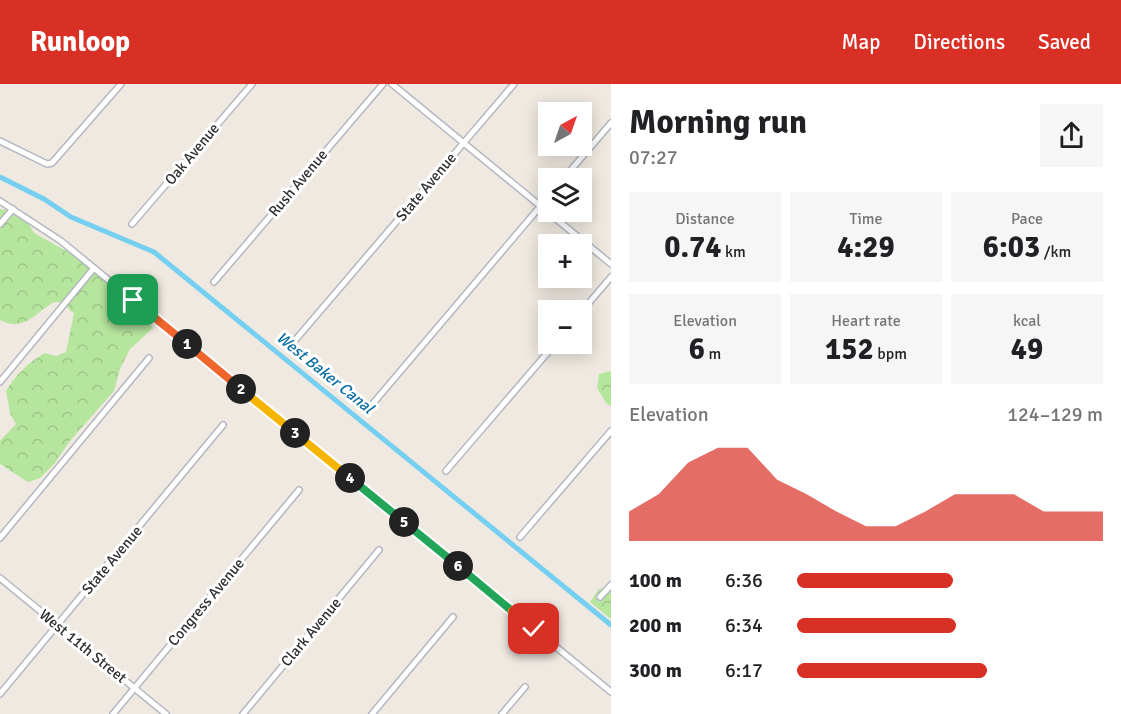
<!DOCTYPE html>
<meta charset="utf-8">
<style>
body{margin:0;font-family:Signika,sans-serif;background:#f6f6f6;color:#202124;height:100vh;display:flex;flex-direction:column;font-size:22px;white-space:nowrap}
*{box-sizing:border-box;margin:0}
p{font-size:20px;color:#757577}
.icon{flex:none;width:33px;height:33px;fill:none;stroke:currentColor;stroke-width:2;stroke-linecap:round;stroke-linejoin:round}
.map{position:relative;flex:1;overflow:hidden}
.panel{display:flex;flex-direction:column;background:#fff;width:510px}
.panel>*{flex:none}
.needle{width:39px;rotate:40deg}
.buttons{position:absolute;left:538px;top:18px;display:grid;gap:12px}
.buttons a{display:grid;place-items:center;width:54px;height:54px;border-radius:0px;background:#fff;box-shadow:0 3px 15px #0003;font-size:30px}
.pin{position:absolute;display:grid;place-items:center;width:51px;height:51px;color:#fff;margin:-26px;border-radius:12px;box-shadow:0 3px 9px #0006}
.km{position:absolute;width:30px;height:30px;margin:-15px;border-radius:50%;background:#222;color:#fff;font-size:16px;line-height:30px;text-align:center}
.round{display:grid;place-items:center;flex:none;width:63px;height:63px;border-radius:0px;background:#f6f6f6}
.overview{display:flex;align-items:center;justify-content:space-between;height:102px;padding:0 18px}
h1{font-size:33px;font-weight:800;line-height:45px}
.stats{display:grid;grid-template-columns:repeat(3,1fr);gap:9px;height:102px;padding:6px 18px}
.stats div{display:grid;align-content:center;border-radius:0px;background:#f6f6f6;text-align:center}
.stats b{font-size:30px;font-weight:800}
.stats small{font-size:16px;font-weight:400}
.stats p{font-size:16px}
.chart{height:168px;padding:12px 18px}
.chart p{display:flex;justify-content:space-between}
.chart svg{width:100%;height:108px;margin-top:6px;fill:#d93025;opacity:.7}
ul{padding:0 18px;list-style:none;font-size:20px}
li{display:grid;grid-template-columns:96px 72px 1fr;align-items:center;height:45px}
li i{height:15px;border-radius:8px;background:#d93025}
header{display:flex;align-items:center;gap:36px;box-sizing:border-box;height:84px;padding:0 30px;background:#d93025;color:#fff}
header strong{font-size:28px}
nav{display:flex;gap:33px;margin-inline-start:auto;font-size:21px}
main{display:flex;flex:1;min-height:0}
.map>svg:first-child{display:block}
.forest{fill:url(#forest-crowns)}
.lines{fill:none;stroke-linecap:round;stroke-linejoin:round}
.canal{stroke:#75cff0;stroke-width:5}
.minor-casing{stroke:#b4b7c1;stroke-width:8}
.minor{stroke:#fff;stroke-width:5}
.split-1-casing{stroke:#fff;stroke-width:12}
.split-2-casing{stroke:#fff;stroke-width:12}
.split-3-casing{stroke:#fff;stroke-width:12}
.split-4-casing{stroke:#fff;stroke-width:12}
.split-5-casing{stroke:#fff;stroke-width:12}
.split-6-casing{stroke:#fff;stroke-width:12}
.split-7-casing{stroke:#fff;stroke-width:12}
.split-8-casing{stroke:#fff;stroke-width:12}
.split-1{stroke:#f0652b;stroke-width:8}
.split-2{stroke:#f0652b;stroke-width:8}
.split-3{stroke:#f5b400;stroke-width:8}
.split-4{stroke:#f5b400;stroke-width:8}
.split-5{stroke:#22a559;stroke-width:8}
.split-6{stroke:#22a559;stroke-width:8}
.split-7{stroke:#22a559;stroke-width:8}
.split-8{stroke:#f5b400;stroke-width:8}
.labels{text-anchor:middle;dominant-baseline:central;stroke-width:6;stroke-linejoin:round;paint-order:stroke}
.street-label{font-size:15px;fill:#2e2e2e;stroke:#fff}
.water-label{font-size:16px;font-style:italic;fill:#0d6fa3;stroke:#fff}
</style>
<header>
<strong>Runloop</strong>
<nav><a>Map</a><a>Directions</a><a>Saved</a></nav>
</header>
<main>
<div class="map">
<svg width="611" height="630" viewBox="0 0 611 630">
<defs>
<pattern id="forest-crowns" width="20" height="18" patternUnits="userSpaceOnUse" patternTransform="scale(1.5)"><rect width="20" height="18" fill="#b6e59e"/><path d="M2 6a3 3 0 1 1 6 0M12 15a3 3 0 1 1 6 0" fill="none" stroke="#9dc588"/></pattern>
</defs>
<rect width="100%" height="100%" fill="#efe9e1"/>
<g class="forest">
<path d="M 0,125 L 11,127 L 27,137 L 34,149 L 72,170 L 133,221 L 153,244 L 130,265 L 120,285 L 114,307 L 69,358 L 55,379 L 40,394 L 28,398 L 0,380 L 0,357 L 16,340 L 10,329 L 6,307 C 16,290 29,278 45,269 L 56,272 L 66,268 L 74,229 C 68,226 66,219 59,218 C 45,215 29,252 0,236 Z"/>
<path d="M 611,287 L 611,322 L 607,320 L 597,304 L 599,290 Z"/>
<path d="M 611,503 L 611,535 L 590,518 L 599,505 Z"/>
</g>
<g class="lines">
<path class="canal" d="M 0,93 L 44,115 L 71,133 L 154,168 L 611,541"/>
<g class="minor-casing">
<g id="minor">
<path d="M 392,0 L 611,180"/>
<path d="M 0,57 L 47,80 L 52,79 L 121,0"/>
<path d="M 564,94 L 611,39"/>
<path d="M 0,117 L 61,157 L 611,608"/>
<path d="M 0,140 L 13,125"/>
<path d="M 132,140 L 252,0"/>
<path d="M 214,198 L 383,0"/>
<path d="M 582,227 L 611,193"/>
<path d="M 291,261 L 514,0"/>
<path d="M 0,298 L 94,184"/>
<path d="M 370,323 L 549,112"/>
<path d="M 446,387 L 555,260"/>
<path d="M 520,453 L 611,347"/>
<path d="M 0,454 L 149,274"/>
<path d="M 0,494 L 166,630"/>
<path d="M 600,513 L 611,501"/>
<path d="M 0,610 L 223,341"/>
<path d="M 113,630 L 299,406"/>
<path d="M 243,630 L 379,466"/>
<path d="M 372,630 L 453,533"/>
<path d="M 502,630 L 525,603"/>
</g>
</g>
<use href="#minor" class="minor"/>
</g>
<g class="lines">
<g class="split-1-casing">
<path id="split-1" d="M 133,216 L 187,260"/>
</g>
<g class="split-2-casing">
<path id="split-2" d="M 187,260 L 241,305"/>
</g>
<g class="split-3-casing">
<path id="split-3" d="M 241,305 L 295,349"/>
</g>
<g class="split-4-casing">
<path id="split-4" d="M 295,349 L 350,394"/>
</g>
<g class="split-5-casing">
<path id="split-5" d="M 350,394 L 404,438"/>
</g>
<g class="split-6-casing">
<path id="split-6" d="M 404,438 L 458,482"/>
</g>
<g class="split-7-casing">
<path id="split-7" d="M 458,482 L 512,527"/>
</g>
<g class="split-8-casing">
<path id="split-8" d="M 512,527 L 534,545"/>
</g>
<use href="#split-1" class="split-1"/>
<use href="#split-2" class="split-2"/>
<use href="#split-3" class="split-3"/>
<use href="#split-4" class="split-4"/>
<use href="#split-5" class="split-5"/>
<use href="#split-6" class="split-6"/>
<use href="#split-7" class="split-7"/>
<use href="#split-8" class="split-8"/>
</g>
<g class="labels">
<g class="street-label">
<text transform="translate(192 70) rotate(-50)">Oak Avenue</text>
<text transform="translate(298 99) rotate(-50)">Rush Avenue</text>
<text transform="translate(426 103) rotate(-50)">State Avenue</text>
<text transform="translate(112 476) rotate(-50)">State Avenue</text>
<text transform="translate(206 518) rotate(-50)">Congress Avenue</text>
<text transform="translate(311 548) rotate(-50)">Clark Avenue</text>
<text transform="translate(83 562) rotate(39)">West 11th Street</text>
</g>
<g class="water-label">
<text transform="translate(325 289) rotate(39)">West Baker Canal</text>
</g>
</g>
</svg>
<div class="buttons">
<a><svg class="needle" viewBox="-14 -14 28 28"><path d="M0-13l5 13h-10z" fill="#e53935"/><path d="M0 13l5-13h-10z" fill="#757577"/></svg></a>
<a><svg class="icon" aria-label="layers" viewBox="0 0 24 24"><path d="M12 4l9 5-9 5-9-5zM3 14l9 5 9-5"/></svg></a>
<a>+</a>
<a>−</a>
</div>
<div class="pin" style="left:133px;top:216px;background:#1e9e55"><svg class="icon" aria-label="arrive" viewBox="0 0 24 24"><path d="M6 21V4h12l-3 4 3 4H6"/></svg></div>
<div class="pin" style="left:534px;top:545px;background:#d93025"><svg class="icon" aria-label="check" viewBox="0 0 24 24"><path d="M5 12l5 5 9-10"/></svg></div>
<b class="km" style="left:187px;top:260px">1</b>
<b class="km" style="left:241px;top:305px">2</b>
<b class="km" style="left:295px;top:349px">3</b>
<b class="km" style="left:350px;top:394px">4</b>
<b class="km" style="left:404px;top:438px">5</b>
<b class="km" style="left:458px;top:482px">6</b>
</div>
<section class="panel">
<div class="overview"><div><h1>Morning run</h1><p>07:27</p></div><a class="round"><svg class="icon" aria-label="share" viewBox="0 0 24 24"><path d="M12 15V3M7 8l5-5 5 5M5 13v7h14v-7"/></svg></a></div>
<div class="stats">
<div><p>Distance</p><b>0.74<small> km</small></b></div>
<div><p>Time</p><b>4:29</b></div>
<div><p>Pace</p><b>6:03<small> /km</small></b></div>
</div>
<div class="stats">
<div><p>Elevation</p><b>6<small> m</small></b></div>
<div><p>Heart rate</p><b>152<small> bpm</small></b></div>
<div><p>kcal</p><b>49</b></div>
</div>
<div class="chart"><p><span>Elevation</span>124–129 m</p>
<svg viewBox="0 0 160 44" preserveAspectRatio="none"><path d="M0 44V32L10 25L20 12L30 6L40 6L50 19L60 25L70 32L80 38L90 38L100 32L110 25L120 25L130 25L140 32L150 32L160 32V44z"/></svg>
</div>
<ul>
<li><b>100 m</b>6:36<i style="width:51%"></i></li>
<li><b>200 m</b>6:34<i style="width:52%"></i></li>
<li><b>300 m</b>6:17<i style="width:62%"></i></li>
</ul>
</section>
</main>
